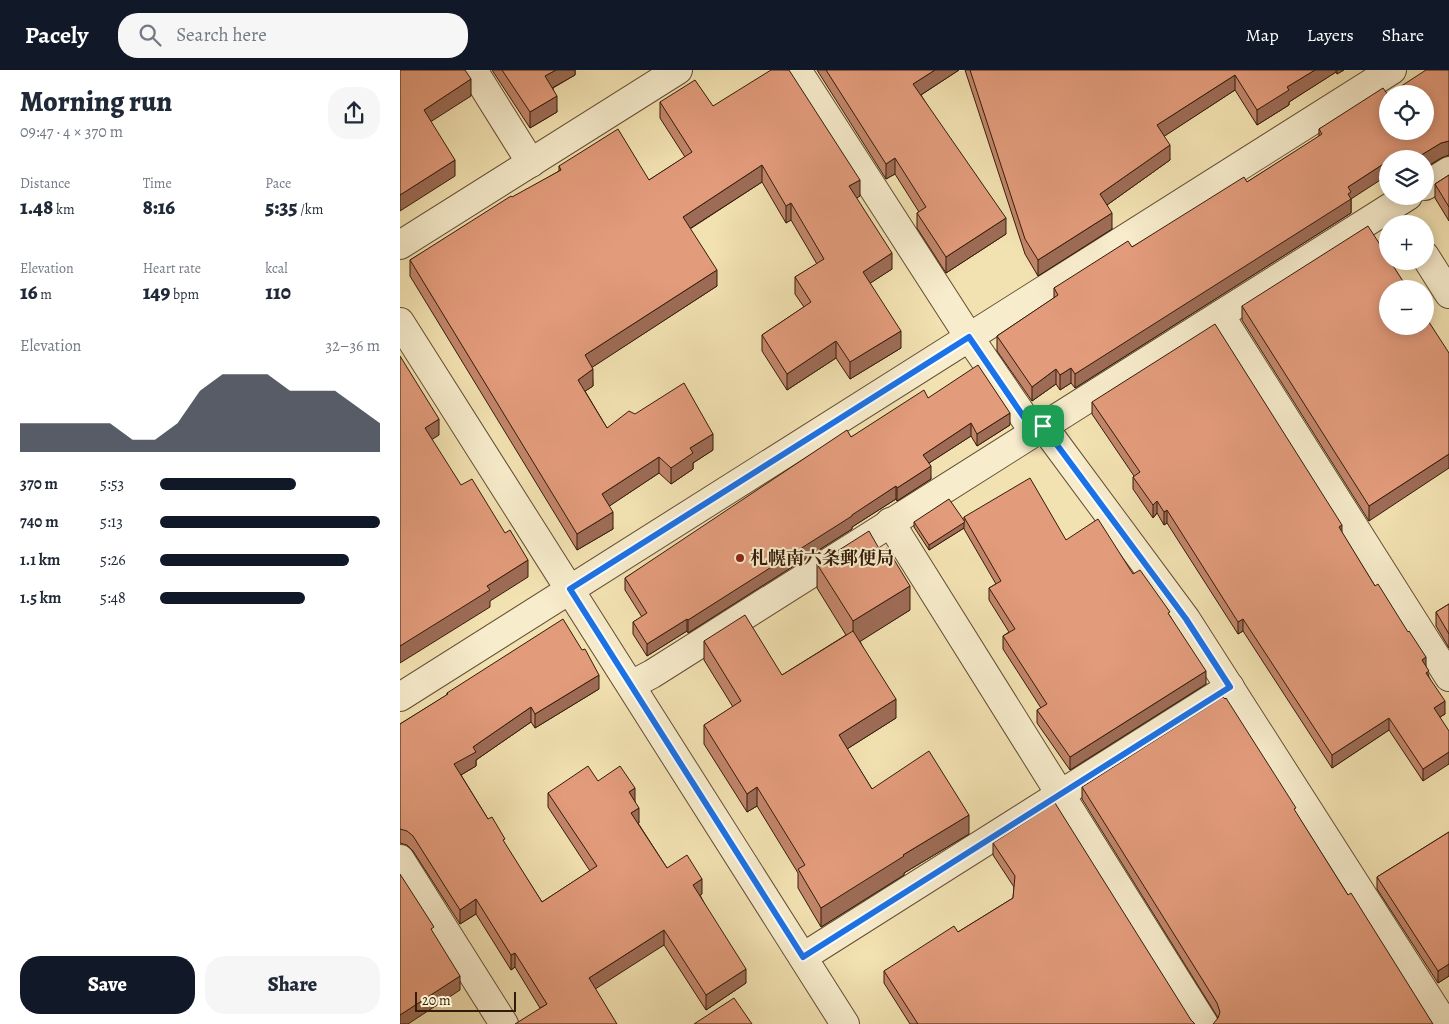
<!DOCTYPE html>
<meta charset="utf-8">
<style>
body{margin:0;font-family:Alegreya,"Noto Serif JP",serif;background:#f6f6f7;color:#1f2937;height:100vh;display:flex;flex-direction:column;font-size:19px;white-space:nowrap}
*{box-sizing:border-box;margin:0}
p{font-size:16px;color:#747a83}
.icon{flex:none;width:28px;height:28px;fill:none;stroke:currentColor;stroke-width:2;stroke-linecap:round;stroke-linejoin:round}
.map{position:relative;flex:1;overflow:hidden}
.sheet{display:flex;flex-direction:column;background:#fff;width:400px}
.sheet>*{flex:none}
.fabs{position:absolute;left:979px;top:15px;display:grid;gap:10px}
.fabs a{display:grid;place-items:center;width:55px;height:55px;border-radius:50%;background:#fff;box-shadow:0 2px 12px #0003;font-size:25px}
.scale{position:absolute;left:15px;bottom:12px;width:101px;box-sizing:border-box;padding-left:5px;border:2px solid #341c0a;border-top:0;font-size:14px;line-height:18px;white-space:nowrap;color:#341c0a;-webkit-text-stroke:4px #f7eccc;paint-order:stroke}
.pin{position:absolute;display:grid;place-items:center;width:42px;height:42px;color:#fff;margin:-21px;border-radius:10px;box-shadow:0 2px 8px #0006}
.round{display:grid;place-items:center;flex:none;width:52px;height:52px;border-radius:20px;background:#f6f6f7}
.headline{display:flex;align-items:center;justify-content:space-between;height:85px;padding:0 20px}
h1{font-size:28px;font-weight:800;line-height:38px}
.metrics{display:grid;grid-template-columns:repeat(3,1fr);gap:8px;height:85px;padding:5px 20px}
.metrics div{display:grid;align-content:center}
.metrics b{font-size:21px;font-weight:800}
.metrics small{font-size:14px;font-weight:400}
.metrics p{font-size:14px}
.chart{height:140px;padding:10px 20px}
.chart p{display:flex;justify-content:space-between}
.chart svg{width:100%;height:90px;margin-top:5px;fill:#111827;opacity:.7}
.button{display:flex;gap:10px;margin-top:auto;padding:10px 20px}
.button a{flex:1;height:58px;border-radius:20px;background:#111827;color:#fff;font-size:20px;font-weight:800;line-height:58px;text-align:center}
.button a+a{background:#f6f6f7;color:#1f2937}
ul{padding:0 20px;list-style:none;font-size:16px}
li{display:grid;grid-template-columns:80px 60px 1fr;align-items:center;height:38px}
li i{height:12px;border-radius:6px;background:#111827}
header{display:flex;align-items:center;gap:30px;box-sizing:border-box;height:70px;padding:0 25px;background:#111827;color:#fff}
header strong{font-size:24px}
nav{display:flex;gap:28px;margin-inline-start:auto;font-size:18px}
.search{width:350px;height:45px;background:#f6f6f7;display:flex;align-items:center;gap:12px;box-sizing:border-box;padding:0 18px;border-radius:20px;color:#747a83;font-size:19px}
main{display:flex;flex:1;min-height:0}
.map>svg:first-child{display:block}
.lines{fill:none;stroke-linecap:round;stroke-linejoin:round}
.minor-casing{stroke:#644d34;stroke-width:30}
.minor{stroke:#f7eccc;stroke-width:28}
.wall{fill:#c2856a;stroke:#341c0a}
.shaded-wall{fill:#9e6c56;stroke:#341c0a}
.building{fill:#e29b7b;stroke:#341c0a}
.route-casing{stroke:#fff;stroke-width:10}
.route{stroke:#1a73e8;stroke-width:6}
.poi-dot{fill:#8f2418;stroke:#f7eccc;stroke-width:2}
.labels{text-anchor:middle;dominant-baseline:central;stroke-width:4;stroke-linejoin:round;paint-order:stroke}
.poi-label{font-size:18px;font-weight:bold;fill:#341c0a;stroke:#f7eccc;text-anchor:start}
</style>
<header>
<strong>Pacely</strong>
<div class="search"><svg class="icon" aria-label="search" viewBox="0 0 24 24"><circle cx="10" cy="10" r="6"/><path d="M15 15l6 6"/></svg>Search here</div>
<nav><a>Map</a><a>Layers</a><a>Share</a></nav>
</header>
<main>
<section class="sheet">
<div class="headline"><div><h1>Morning run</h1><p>09:47 · 4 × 370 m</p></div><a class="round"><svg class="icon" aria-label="share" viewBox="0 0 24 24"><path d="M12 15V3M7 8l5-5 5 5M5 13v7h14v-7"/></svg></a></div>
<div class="metrics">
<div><p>Distance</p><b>1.48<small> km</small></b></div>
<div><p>Time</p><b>8:16</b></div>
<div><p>Pace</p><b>5:35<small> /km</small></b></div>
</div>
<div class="metrics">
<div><p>Elevation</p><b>16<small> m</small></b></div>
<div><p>Heart rate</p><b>149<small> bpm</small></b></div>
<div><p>kcal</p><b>110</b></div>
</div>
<div class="chart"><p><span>Elevation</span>32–36 m</p>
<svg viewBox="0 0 160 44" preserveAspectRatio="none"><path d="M0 44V30L10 30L20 30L30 30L40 30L50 38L60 38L70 30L80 14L90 6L100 6L110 6L120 14L130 14L140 14L150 22L160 30V44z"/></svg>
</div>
<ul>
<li><b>370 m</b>5:53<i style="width:62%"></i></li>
<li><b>740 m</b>5:13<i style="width:100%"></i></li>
<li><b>1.1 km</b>5:26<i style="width:86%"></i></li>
<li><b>1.5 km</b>5:48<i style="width:66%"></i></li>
</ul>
<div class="button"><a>Save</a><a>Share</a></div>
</section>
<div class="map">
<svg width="1049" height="954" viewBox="0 0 1049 954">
<rect width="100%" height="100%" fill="#f2e1b1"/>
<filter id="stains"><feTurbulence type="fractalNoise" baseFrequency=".004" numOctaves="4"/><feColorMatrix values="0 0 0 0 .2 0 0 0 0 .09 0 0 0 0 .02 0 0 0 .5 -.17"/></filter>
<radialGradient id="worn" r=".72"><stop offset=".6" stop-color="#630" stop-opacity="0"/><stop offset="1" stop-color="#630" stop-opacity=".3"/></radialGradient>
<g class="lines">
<g class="minor-casing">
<g id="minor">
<path d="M 73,0 L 131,93"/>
<path d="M 397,0 L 569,267 L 634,362"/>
<path d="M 1025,116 L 1049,101"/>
<path d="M 0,175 L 278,0"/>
<path d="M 1025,186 L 1049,224"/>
<path d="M 820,245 L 1049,607"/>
<path d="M 0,252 L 445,954"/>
<path d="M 643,356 L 786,549 L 1045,954"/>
<path d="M 490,452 L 804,954"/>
<path d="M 231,615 L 252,604 L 1008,126"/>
<path d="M 0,627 L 992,0"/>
<path d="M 0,789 L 104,954"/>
<path d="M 403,887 L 830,617"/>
</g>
</g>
<use href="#minor" class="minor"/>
</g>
<g class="wall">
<path d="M 92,0 L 175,0 L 175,5 L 153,18 L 157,42 L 130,58 Z"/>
<path d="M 417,0 L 559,0 L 521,25 L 606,164 L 546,203 L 517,158 L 517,143 L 519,142 L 495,104 L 486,109 Z"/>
<path d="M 565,0 L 944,0 L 937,4 L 936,2 L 889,32 L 889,35 L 857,55 L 835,20 L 764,66 L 770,90 L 707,135 L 712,159 L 638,206 L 625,184 Z"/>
<path d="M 1049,0 L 1049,85 L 1041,88 L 1025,98 L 1025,89 L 988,89 L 951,129 L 951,143 L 675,318 L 671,313 L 660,320 L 656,314 L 632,331 L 597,281 L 597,266 L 654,228 L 654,218 L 732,177 L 847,112 L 919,67 L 919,59 L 987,25 Z"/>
<path d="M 260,32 L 313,36 L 460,126 L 456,128 L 492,199 L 470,213 L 501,278 L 450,309 L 436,288 L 387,320 L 362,281 L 362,265 L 404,237 L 395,224 L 395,207 L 417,194 L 391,150 L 386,153 L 362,112 L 290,159 L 317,216 L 192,297 L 193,316 L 185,321 L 207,358 L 313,380 L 293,393 L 293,399 L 271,414 L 259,403 L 209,436 L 213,459 L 177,480 L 10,206 L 10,190 L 159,101 L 159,96 L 249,110 L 285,87 L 260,48 Z"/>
<path d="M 1049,105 L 1049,151 L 1035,128 L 1035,114 Z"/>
<path d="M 842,236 L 1049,283 L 969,451 L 842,250 Z"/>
<path d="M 528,328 L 610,355 L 577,376 L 571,366 L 529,393 L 531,409 L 497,431 L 496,429 L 452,457 L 452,459 L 288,563 L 287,561 L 247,586 L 233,564 L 233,552 L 242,547 L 225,520 L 225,508 L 451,367 Z"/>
<path d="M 692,332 L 942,463 L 975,516 L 1026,596 L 1029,607 L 1045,644 L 1040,647 L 1023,711 L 989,660 L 932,698 L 843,561 L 838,564 L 767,453 L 764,455 L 757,443 L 753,448 L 733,419 L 733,407 L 734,406 L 692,344 Z"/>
<path d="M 564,447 L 666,470 L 733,504 L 770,546 L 806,614 L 670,700 L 637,653 L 637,640 L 641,638 L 603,579 L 603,566 L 609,562 L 589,530 L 589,518 L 596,514 L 564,459 L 564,458 L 529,480 L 514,457 L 514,452 L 564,451 Z"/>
<path d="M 417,494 L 510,540 L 460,571 L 496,648 L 447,679 L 472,719 L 569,764 L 504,803 L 504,805 L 421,857 L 398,818 L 398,803 L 357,736 L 347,742 L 304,674 L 304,655 L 333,637 L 304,590 L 304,571 L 382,605 L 446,565 L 417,518 Z"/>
<path d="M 1049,534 L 1049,578 L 1036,556 L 1036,542 Z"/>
<path d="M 199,619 L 135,658 L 131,652 L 76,690 L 76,696 L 61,705 L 88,749 L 105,775 L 142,832 L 190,801 L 148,737 L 148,723 L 198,711 L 235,731 L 239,753 L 238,753 L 267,798 L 302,824 L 300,825 L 346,913 L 306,940 L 264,875 L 140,938 L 115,897 L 111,900 L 76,844 L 60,854 L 13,781 L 7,775 L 0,773 L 0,654 L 47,625 L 47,623 Z"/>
<path d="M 682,717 L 896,743 L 948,825 L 818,948 L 817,946 L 682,729 Z"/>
<path d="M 1049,762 L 1049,906 L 1038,913 L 977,819 L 977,807 Z"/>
<path d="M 593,773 L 791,950 L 795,954 L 510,954 L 484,913 L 484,901 L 558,862 L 613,828 L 614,817 L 593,785 Z"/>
</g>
<g class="shaded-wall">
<path d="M 156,0 L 175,0 L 175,5 L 145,22 L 145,6 Z"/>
<path d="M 535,0 L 559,0 L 513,30 L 513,14 Z"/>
<path d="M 915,0 L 936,0 L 936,2 L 889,32 L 889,35 L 857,55 L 857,40 L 887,17 Z"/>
<path d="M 937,0 L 944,0 L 937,4 Z"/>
<path d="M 835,5 L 835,20 L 757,71 L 757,55 Z"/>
<path d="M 71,9 L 71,26 L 24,56 L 24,40 Z"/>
<path d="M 157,26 L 157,42 L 130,58 L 130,42 Z"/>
<path d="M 1049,71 L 1049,85 L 1041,88 L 1025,98 L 1025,89 L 1018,89 L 1018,87 L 1041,73 Z"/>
<path d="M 770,75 L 770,90 L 700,140 L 700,124 Z"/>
<path d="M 1015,82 L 1015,89 L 1004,89 Z"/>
<path d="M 495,88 L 495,104 L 486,109 L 486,94 Z"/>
<path d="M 55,90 L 55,106 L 0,141 L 0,125 Z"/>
<path d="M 988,91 L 988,105 L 951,129 L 951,143 L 675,318 L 675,304 L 948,117 Z"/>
<path d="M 362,95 L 362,112 L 283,163 L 283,147 Z"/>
<path d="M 460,110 L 460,126 L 449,133 L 449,116 Z"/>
<path d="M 391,133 L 391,150 L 386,153 L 386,136 Z"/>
<path d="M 712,143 L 712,159 L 638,206 L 638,190 Z"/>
<path d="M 606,148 L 606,164 L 546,203 L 546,187 Z"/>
<path d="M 492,183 L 492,199 L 463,218 L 463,202 Z"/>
<path d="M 317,200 L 317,216 L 185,302 L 185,285 Z"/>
<path d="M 501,261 L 501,278 L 450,309 L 450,292 Z"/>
<path d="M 436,271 L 436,288 L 387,320 L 387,304 Z"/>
<path d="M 671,298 L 671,313 L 660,320 L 660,305 Z"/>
<path d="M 193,299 L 193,316 L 178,326 L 178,310 Z"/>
<path d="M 656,299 L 656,314 L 632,331 L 632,317 Z"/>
<path d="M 610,343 L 610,355 L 577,376 L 577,364 Z"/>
<path d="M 39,349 L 39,365 L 25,374 L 25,358 Z"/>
<path d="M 571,353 L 571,366 L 523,397 L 523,385 Z"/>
<path d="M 313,364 L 313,380 L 293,393 L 293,399 L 271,414 L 271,398 L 290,378 Z"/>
<path d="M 1049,384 L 1049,398 L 969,451 L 969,436 Z"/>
<path d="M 259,387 L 259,403 L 202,441 L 202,424 Z"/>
<path d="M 531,396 L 531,409 L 497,431 L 497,418 Z"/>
<path d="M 496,416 L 496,429 L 452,457 L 452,459 L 288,563 L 288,550 Z"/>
<path d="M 757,431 L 757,443 L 753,448 L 753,435 Z"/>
<path d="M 767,440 L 767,453 L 764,455 L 764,442 Z"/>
<path d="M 213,442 L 213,459 L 177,480 L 177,464 Z"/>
<path d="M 564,452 L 564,458 L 529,480 L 529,475 Z"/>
<path d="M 942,455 L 942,468 L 939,457 Z"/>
<path d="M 128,490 L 128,507 L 90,531 L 90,537 L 0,593 L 0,576 L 87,516 Z"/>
<path d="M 510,516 L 510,540 L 453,576 L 453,551 Z"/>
<path d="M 287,549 L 287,561 L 247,586 L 247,574 Z"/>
<path d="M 843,549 L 843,561 L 838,564 L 838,552 Z"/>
<path d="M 1026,587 L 1026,600 L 1022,590 Z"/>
<path d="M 806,601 L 806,614 L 670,700 L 670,687 Z"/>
<path d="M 199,605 L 199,619 L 135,658 L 135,644 Z"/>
<path d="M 496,629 L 496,648 L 439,684 L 439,665 Z"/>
<path d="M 1045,631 L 1045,644 L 1034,651 L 1034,638 Z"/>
<path d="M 131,637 L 131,652 L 76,690 L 76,696 L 54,709 L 54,694 L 73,677 Z"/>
<path d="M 989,648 L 989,660 L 932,698 L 932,685 Z"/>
<path d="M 1049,682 L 1049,694 L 1023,711 L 1023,699 Z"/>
<path d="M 357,717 L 357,736 L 347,742 L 347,724 Z"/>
<path d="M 235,718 L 235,733 L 229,722 Z"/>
<path d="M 239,738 L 239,753 L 231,758 L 231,743 Z"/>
<path d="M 569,745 L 569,764 L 504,803 L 504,805 L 421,857 L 421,838 L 503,785 Z"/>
<path d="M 302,809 L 302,824 L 293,830 L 293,815 Z"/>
<path d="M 76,829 L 76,844 L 60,854 L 60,840 Z"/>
<path d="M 264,860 L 264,875 L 189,923 L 189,908 Z"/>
<path d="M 115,883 L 115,897 L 111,900 L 111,885 Z"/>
<path d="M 1049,894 L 1049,906 L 1038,913 L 1038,901 Z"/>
<path d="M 346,899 L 346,913 L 306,940 L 306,925 Z"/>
<path d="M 60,906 L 60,920 L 8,954 L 0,954 L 0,945 Z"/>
</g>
<g class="building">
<path d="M 0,0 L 65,0 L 71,9 L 24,40 L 55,90 L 0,125 Z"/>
<path d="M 102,0 L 156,0 L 145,6 L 157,26 L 130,42 Z"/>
<path d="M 371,0 L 389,0 L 460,110 L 449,116 L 492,183 L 463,202 L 501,261 L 450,292 L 436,271 L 387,304 L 362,265 L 411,232 L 395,207 L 424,189 L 391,133 L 386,136 L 362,95 L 283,147 L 317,200 L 185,285 L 193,299 L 178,310 L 207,358 L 229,341 L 235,344 L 284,313 L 313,364 L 290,378 L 293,383 L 271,398 L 259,387 L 202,424 L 213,442 L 177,464 L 10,190 L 111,126 L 112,127 L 161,100 L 159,96 L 218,59 L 249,110 L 292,82 L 260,32 L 295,10 L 313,36 Z"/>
<path d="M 426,0 L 535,0 L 513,14 L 606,148 L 546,187 L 517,143 L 526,137 L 495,88 L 486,94 Z"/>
<path d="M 570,0 L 915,0 L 887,17 L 889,20 L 857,40 L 835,5 L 757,55 L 770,75 L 700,124 L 712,143 L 638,190 L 625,169 Z"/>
<path d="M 1026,0 L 1049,0 L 1049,71 L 1041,73 L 1018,87 L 1015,82 L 1004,89 L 988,89 L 988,91 L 948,117 L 951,122 L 948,124 L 951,129 L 675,304 L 671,298 L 660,305 L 656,299 L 632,317 L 597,266 L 658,225 L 654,218 L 728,171 L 732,177 L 844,107 L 847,112 L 922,64 L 919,59 L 983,18 L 988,25 L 988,61 L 1025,61 L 1025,24 L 989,24 Z"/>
<path d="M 1049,105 L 1049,137 L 1035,114 Z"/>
<path d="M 968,156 L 988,187 L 988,191 L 990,191 L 1008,219 L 988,219 L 988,256 L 1025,256 L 1025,246 L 1049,283 L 1049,384 L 969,436 L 842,236 Z"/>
<path d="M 815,254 L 942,455 L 939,457 L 975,516 L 978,514 L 1008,562 L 1009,561 L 1026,587 L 1022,590 L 1029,601 L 1026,603 L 1045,631 L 1034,638 L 1049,661 L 1049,682 L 1023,699 L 989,648 L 932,685 L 843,549 L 838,552 L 767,440 L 764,442 L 757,431 L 753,435 L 733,407 L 740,402 L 692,332 Z"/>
<path d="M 0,286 L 39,349 L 25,358 L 61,415 L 72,409 L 105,463 L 110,460 L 128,490 L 87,516 L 90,520 L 0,576 Z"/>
<path d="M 578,295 L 610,343 L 577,364 L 571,353 L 523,385 L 531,396 L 497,418 L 496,416 L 452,445 L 452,446 L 288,550 L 287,549 L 247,574 L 233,552 L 247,543 L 225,508 L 447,360 L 451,367 L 524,320 L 528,328 Z"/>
<path d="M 630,408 L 666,470 L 698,449 L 733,504 L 740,500 L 770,542 L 768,543 L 806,601 L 670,687 L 637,640 L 647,634 L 603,566 L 615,559 L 589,518 L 601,511 L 564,447 Z"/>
<path d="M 549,429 L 565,452 L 529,475 L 514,452 Z"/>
<path d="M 469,461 L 481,482 L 487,478 L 510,516 L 453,551 L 417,494 Z"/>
<path d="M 1049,534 L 1049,564 L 1036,542 Z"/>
<path d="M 345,545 L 382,605 L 453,561 L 496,629 L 439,665 L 472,719 L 529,681 L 569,745 L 503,785 L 504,786 L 421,838 L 398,799 L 405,795 L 357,717 L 347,724 L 304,655 L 341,631 L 304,571 Z"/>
<path d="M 163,549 L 182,580 L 185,579 L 199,605 L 135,644 L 131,637 L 73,677 L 76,682 L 54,694 L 88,749 L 92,747 L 105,769 L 103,770 L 142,832 L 197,796 L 148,723 L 188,696 L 198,711 L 220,696 L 235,718 L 229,722 L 239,738 L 231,743 L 267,798 L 287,785 L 302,809 L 293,815 L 346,899 L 306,925 L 264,860 L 189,908 L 217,954 L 115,954 L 147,934 L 115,883 L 111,885 L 76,829 L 60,840 L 13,766 L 7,761 L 0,759 L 0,654 L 48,624 L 47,623 Z"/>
<path d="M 823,627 L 825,629 L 826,628 L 896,738 L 894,739 L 948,825 L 951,823 L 1033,954 L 813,954 L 818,948 L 820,942 L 817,933 L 682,717 Z"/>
<path d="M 655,733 L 791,950 L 795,954 L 518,954 L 484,901 L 554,856 L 558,862 L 613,828 L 615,806 L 593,773 Z"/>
<path d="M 1049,762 L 1049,894 L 1038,901 L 977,807 Z"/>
<path d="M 0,804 L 34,857 L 31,859 L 60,906 L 0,945 Z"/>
<path d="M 334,928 L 352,954 L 294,954 Z"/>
</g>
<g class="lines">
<g class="route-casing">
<path id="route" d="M 569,267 L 634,362 L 643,356 L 786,549 L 830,617 L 403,887 L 170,519 Z"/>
</g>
<use href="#route" class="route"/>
</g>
<circle class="poi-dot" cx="340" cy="488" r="5"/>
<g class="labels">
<g class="poi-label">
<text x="350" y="488">札幌南六条郵便局</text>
</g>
</g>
<rect width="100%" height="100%" filter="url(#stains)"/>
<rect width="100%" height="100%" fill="url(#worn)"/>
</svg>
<div class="fabs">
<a><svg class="icon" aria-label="locate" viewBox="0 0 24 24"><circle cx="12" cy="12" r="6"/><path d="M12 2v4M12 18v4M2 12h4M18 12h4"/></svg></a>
<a><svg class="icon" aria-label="layers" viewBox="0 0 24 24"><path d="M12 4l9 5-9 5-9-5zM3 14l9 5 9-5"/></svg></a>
<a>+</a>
<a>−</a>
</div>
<div class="scale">20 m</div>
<div class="pin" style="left:643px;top:356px;background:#1e9e55"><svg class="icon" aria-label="arrive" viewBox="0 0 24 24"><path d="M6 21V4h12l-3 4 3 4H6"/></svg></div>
</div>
</main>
